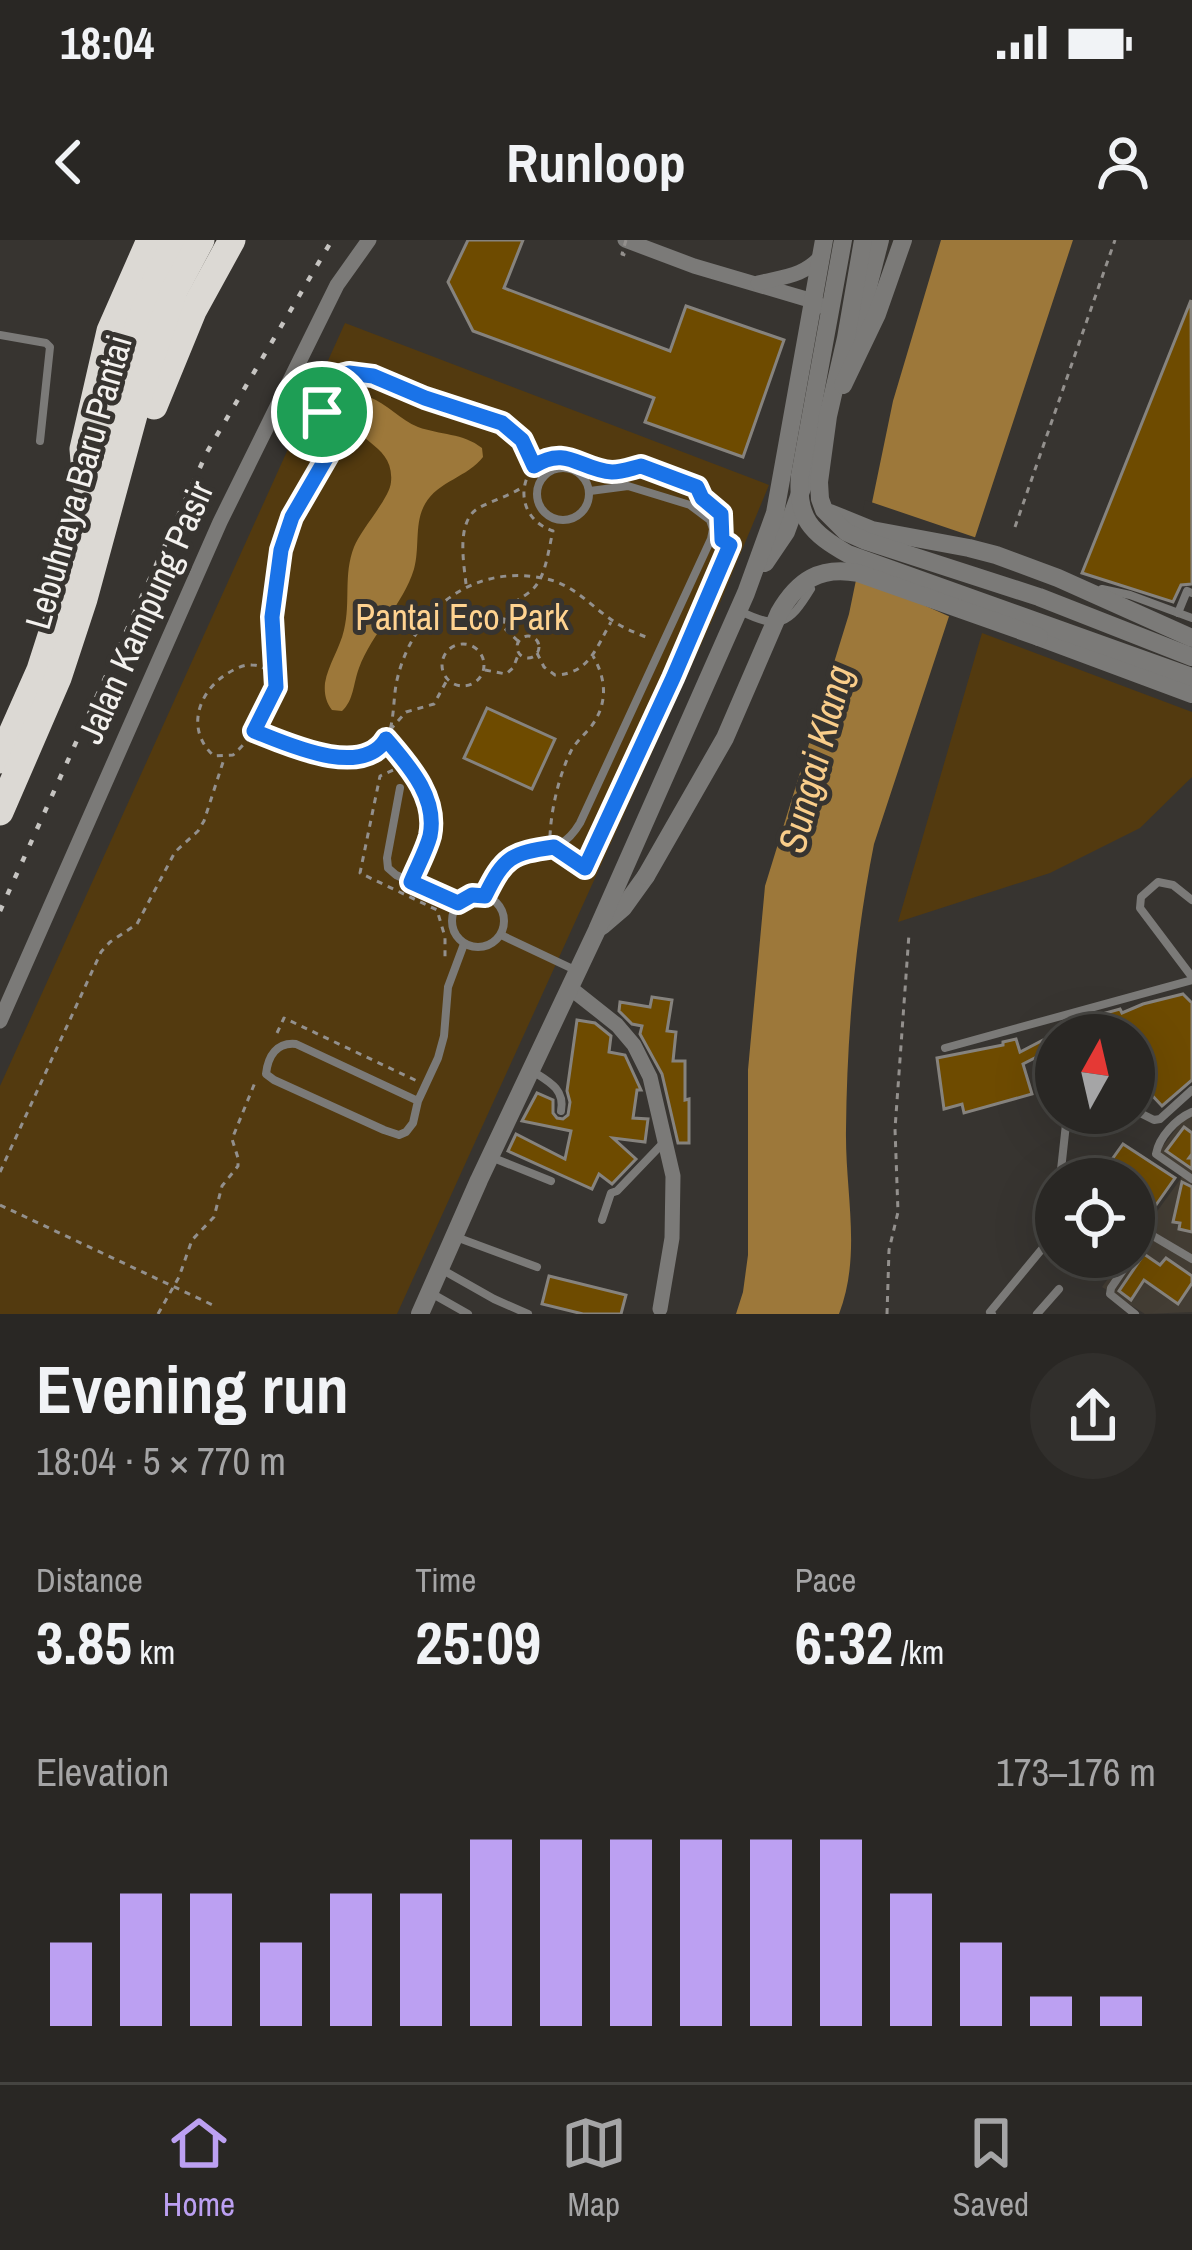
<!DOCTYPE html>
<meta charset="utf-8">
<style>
body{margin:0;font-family:"Archivo Narrow",sans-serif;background:#312f2c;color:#f1f3f6;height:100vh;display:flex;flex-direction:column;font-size:45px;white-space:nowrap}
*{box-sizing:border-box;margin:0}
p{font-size:39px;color:#a5a5a6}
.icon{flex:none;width:66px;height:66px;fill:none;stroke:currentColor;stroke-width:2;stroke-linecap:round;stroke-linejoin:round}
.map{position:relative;height:1074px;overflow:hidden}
.details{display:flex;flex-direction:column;background:#292724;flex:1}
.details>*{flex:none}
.needle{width:78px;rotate:8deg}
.tools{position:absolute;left:1035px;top:774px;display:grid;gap:24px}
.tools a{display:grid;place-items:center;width:120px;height:120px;border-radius:50%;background:#292724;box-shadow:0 12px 48px #0002,0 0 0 3px #454441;font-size:60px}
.pin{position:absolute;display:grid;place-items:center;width:102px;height:102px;color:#fff;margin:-51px;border:6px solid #fff;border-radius:50%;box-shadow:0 3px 12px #0007}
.round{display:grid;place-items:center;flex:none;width:126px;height:126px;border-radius:63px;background:#312f2c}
.overview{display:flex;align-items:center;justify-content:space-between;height:204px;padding:0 36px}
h1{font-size:66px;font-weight:700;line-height:90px}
.metrics{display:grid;grid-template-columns:repeat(3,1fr);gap:18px;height:204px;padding:12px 36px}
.metrics div{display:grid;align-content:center}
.metrics b{font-size:60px;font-weight:700}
.metrics small{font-size:33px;font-weight:400}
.metrics p{font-size:33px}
.chart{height:336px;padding:24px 36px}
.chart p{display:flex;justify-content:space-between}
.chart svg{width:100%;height:216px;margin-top:12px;stroke:#bca0f2;stroke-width:6}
.status{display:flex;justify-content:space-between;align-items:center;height:84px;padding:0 60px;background:#292724;direction:ltr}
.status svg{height:33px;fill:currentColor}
header{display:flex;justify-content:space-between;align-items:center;height:156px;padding:0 36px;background:#292724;font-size:54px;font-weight:700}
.tabs{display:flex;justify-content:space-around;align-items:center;height:168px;border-top:3px solid #454441;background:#292724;font-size:33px;color:#a5a5a6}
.tabs a{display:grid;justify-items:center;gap:6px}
.tabs .selected{color:#bca0f2}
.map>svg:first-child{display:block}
.built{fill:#433d34}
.green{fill:#533a0f}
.water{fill:#9d783a}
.pier{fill:#373430}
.building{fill:#6e4b00;stroke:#86837e;stroke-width:3}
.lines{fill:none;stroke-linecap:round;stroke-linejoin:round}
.path{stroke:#93908d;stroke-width:3;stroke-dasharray:6 6;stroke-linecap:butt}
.service{stroke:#7b7a78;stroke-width:8}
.minor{stroke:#7b7a78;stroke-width:15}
.tertiary{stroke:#7b7a78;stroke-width:18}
.motorway{stroke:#dcd9d4;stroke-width:27}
.rail{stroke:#c6c4c1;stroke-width:4.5;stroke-dasharray:6 12;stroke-linecap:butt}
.path-bridge{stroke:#93908d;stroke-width:3;stroke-dasharray:6 6;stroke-linecap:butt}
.tertiary-bridge{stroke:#7b7a78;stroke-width:18}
.route-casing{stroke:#fff;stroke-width:24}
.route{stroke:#1a73e8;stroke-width:15}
.labels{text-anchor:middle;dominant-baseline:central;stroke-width:10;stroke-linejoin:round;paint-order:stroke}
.street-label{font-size:36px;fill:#f3f1ee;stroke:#373430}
.park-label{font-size:36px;fill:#ffd390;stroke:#373430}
.water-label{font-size:39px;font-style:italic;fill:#f9cd8a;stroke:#373430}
</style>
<div class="status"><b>18:04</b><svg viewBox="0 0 49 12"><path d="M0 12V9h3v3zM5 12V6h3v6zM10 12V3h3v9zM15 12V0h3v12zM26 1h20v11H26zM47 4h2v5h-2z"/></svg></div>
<header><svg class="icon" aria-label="back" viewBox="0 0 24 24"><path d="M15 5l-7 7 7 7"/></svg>Runloop<svg class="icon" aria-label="person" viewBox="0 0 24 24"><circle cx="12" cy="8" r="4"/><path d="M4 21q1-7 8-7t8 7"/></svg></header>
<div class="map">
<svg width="1192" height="1074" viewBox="0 0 1192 1074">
<rect width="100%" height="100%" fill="#373430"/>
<path class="built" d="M 1192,877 L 1192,1072 L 1145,1074 L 1102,1047 L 1124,1017 L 1134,1017 L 1134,1003 L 1182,937 L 1154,918 L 1182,881 Z"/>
<g class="green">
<path d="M 345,83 L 769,245 L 720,363 L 397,1074 L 0,1074 L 0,846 Z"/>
<path d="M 982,393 L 1192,472 L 1192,537 L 1140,588 L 1050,633 L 898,682 Z"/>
</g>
<g class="water">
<path d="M 941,0 L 1073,0 L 874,604 C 855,699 847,794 846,890 C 845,953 862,1014 839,1074 L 736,1074 L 743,1052 L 748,1015 L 748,830 L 765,646 L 849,374 L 893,161 Z"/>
<path d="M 369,157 C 388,164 400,180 418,187 C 440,195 463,193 482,208 L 483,217 C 468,237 438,241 425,264 C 414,283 420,308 414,329 C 403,365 372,393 359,428 C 353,444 354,460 342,471 L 332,470 C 326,462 324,454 325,443 C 328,425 340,408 344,390 C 351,362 343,335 354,307 C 361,289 390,258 391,242 C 395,200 346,204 350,165 L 356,159 Z"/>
</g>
<path class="pier" d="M 865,260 L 983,300 L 955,379 L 890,350 L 850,339 Z"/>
<g class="building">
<path d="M 468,0 L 523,0 L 504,48 L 670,111 L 686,66 L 784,100 L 743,217 L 645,182 L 654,158 L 473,91 L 448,42 Z"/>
<path d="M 1191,60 L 1192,344 L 1181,345 L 1173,362 L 1082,333 Z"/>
<path d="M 487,468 L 555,499 L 532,549 L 464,518 Z"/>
<path d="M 1183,754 L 1192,763 L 1192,840 L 1162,866 L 1134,836 L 1134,795 L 1056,795 L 1056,807 L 1023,824 L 1032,854 L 964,873 L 962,864 L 944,869 L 937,818 L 1003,805 L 1003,802 L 1016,799 L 1020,812 L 1068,787 L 1066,784 L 1120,769 L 1122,773 L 1143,764 Z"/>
<path d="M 652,757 L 672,760 L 667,791 L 676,792 L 673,821 L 685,821 L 685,860 L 689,859 L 689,903 L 678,903 L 662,834 L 640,794 L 642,786 L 632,784 L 619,771 L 620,762 L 650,767 Z"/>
<path d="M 577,780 L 595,783 L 611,796 L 609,812 L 625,815 L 641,850 L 637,850 L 633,878 L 648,879 L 645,902 L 613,898 L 636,919 L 612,944 L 599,934 L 592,949 L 508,911 L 516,894 L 565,919 L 571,891 L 522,881 L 537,853 L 553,860 L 553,873 L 557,878 L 563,879 L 568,875 L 570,862 L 567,851 Z"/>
<path d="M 1184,887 L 1192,893 L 1192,914 L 1189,918 L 1192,918 L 1192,929 L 1166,911 Z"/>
<path d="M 1123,904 L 1175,938 L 1151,972 L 1134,960 L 1134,939 L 1098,939 Z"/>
<path d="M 1182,942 L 1192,947 L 1192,992 L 1179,989 L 1180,983 L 1173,982 Z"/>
<path d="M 1144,1014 L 1160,1025 L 1166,1018 L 1192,1036 L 1192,1043 L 1178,1064 L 1144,1040 L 1131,1060 L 1119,1051 Z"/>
<path d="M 549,1036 L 626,1055 L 621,1074 L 583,1074 L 542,1064 Z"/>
</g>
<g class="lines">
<g class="path">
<path d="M 1015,287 L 1115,0"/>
<path d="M 466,344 C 464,324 456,283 477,269 C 490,261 507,257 521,248"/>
<circle cx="528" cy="407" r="11"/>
<path d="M 518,401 L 503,387 C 506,356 527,362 539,341 C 547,327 549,307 553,291 C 521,280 515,246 537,222 L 562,217 L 592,228 L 615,232 L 641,226 L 697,247 L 701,256"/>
<circle cx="463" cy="425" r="21"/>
<path d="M 537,413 L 544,427 L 555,435 C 589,434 596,408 611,382"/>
<path d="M 485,430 L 506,434 L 513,428 L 519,413"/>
<path d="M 276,439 C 269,432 263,425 252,425 C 243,424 233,430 225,435 C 197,454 186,491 214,516 L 233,515 C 255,495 275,463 276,433 C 270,381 272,334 290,284 C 299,257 337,219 330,191 C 328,182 323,174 321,165 L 327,149 L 337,136 L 349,133 L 373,136 L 425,158 L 503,183 L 522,200 L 533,224"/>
<path d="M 390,490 L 406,472 L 434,464 L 447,440"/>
<path d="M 253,491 C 284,503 347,531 378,510 C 396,498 392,460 397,440 C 413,370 474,322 547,339 C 573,345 589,364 609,378 C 622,388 636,393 651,399"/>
<path d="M 386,499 L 407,524 L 380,536 L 360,633 L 437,670 L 445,697 L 445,719"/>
<path d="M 408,525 C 421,543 428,559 430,582"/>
<path d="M 550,596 C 551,570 559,535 571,511 C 576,502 583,496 590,488 C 608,465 607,440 593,416"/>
<path d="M 562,613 L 585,628 L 730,305 L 725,302"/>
<path d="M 277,793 L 284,778 L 417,841"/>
<path d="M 0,932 L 101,712 L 110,702 L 137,684 L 175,612 L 198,591 L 204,581 L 224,519"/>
<path d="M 0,965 L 217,1067"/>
<path d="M 158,1074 L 179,1037 L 192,1000 L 214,977 L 222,946 L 238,926 L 238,918 L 232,899 L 256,840"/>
<path d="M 887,1074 L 889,1010 L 898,972 L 895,889 L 909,694"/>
</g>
<g class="service">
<path d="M 0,95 L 46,103 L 50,107 L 40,201"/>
<circle cx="563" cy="254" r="26"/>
<path d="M 1102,349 L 1130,355 L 1192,378"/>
<path d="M 740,371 C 779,390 789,385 811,349"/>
<path d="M 1178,373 L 1187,351 L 1192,353"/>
<path d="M 400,548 L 387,618 L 388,628 L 396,635 L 458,663"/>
<path d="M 411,642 L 430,596"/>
<circle cx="478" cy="681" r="26"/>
<path d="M 485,656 C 492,642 498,625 512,616 C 540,598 557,621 580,583 L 711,299 L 713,289 L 710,280 L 690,265 L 628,246 L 590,251"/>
<path d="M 1192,660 L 1173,645 L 1158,642 L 1141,657 L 1140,668 L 1192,737"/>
<path d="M 501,695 L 575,730"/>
<path d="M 945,808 L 1192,740"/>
<path d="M 1056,818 L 1041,825 L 1037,832 L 1056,859"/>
<path d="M 534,832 C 550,842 565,850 561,871"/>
<path d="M 418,861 L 296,804 C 277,802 268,816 266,834 L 274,840 L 384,890 L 399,895 L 406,892 L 413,883 L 418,861 L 438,818 L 444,796 L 448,747 L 464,704"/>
<path d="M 1134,870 L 1154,880 L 1160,879 L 1192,850"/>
<path d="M 1192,872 C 1176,879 1159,897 1156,914 L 1192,939"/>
<path d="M 491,917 L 551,941"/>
<path d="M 1060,939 L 1067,875"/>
<path d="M 1134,978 L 1134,980"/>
<path d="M 602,980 L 611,953 L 617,951 L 664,902"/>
<path d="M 456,997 L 537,1027"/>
<path d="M 1134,1014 L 1148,993 L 1192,1019"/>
<path d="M 1132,1017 L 1111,1048 L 1110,1054 L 1135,1074"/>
<path d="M 1096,1027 L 1104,1017"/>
<path d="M 441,1029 L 494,1059 L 528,1074"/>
<path d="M 431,1053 L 468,1074"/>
<path d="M 992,1074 L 990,1072 L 1056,992"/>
<path d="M 1037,1074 L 1059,1049"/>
</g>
<g class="minor">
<path d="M 625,0 L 694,26 L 813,61 L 821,66"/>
<path d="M 758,43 C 782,37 806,36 822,15"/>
<path d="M 569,747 L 617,785 L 634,805 L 650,837 L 673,936 L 672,998 L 660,1069"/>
<path d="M 0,781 L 220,282 L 337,45 L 369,0"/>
</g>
<g class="tertiary">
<path d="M 851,113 L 880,0"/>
<path d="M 830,273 L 872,290 L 969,308 L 996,315 L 1058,338 L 1192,398"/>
<path d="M 765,323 L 786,292 L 821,196"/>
<path d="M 1039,397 L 1192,454"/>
<path d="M 602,686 L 623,668 L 646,636"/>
<path d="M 420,1074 L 479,940 L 597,690 L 746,353 L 775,273 L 824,0"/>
</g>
<g class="motorway">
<path d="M 154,166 L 193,71 L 232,0"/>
<path d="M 86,244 L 83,209 L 110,91 L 150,0"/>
<path d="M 0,520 L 40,430 L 67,346 L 138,87 L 155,43 L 176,0"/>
<path d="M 0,572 L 58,438 L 84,359 L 144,138 L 174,51 L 201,0"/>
</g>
<path class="rail" d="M 0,671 L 207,212 L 332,0"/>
<path class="path-bridge" d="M 626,0 L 622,14 L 628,16"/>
<g class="tertiary-bridge">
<path d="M 843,0 L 800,235 C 796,278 811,293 848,314 L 1192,437"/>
<path d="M 863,0 L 846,98 L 828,176 L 819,242 L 820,259 L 824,270 L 846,292 L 866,301 L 1039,357 L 1192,417"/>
<path d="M 843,145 L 877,74 L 903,0"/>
<path d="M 646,636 L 725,498 L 779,373 C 798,340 820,326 858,333 L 1039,397"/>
</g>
</g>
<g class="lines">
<g class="route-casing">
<path id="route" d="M 349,133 L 373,136 L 425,158 L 502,183 L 522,200 L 534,226 C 567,205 580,230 612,232 C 623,232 632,228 641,226 L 697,247 L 702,258 L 721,274 L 722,300 L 730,305 L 673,438 L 585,628 L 554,607 C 511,613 504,617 485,656 L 472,655 L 458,663 L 411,642 C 417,627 426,611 430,596 C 438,557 408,525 386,499 C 362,539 287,504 254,491 L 276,447 L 272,377 L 281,310 L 292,277 L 328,215 L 331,193 L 322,172 L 323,158 L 332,141 L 337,136 Z"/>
</g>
<use href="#route" class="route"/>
</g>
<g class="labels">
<g class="street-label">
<text transform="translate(78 242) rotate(-74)">Lebuhraya Baru Pantai</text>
<text transform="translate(145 372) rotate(-66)">Jalan Kampung Pasir</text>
</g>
<g class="park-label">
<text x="462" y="377">Pantai Eco Park</text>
</g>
<g class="water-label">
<text transform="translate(815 519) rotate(-75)">Sungai Klang</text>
</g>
</g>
</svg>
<div class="tools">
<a><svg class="needle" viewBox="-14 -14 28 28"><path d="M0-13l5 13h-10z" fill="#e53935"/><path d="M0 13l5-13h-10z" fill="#a5a5a6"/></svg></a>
<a><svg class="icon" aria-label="locate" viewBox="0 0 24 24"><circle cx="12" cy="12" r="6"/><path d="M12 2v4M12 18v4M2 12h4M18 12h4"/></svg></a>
</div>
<div class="pin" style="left:322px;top:172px;background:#1e9e55"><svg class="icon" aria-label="arrive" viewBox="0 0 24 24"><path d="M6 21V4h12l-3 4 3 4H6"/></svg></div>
</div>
<section class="details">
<div class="overview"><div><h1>Evening run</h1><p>18:04 · 5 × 770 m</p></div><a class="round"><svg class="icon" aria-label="share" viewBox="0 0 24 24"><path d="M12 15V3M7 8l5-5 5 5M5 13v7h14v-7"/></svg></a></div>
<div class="metrics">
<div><p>Distance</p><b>3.85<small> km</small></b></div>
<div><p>Time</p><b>25:09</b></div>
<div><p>Pace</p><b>6:32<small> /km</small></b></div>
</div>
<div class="chart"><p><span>Elevation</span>173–176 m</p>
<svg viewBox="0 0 160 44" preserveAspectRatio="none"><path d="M5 44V27M15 44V17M25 44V17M35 44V27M45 44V17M55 44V17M65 44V6M75 44V6M85 44V6M95 44V6M105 44V6M115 44V6M125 44V17M135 44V27M145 44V38M155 44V38"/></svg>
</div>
</section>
<nav class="tabs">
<a class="selected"><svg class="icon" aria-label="home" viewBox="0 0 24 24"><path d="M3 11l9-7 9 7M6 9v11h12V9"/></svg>Home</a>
<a><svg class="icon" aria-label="map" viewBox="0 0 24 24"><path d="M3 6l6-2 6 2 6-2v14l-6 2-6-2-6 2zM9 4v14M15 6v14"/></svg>Map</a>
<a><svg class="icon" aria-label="saved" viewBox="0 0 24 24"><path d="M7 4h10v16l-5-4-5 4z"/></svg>Saved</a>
</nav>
